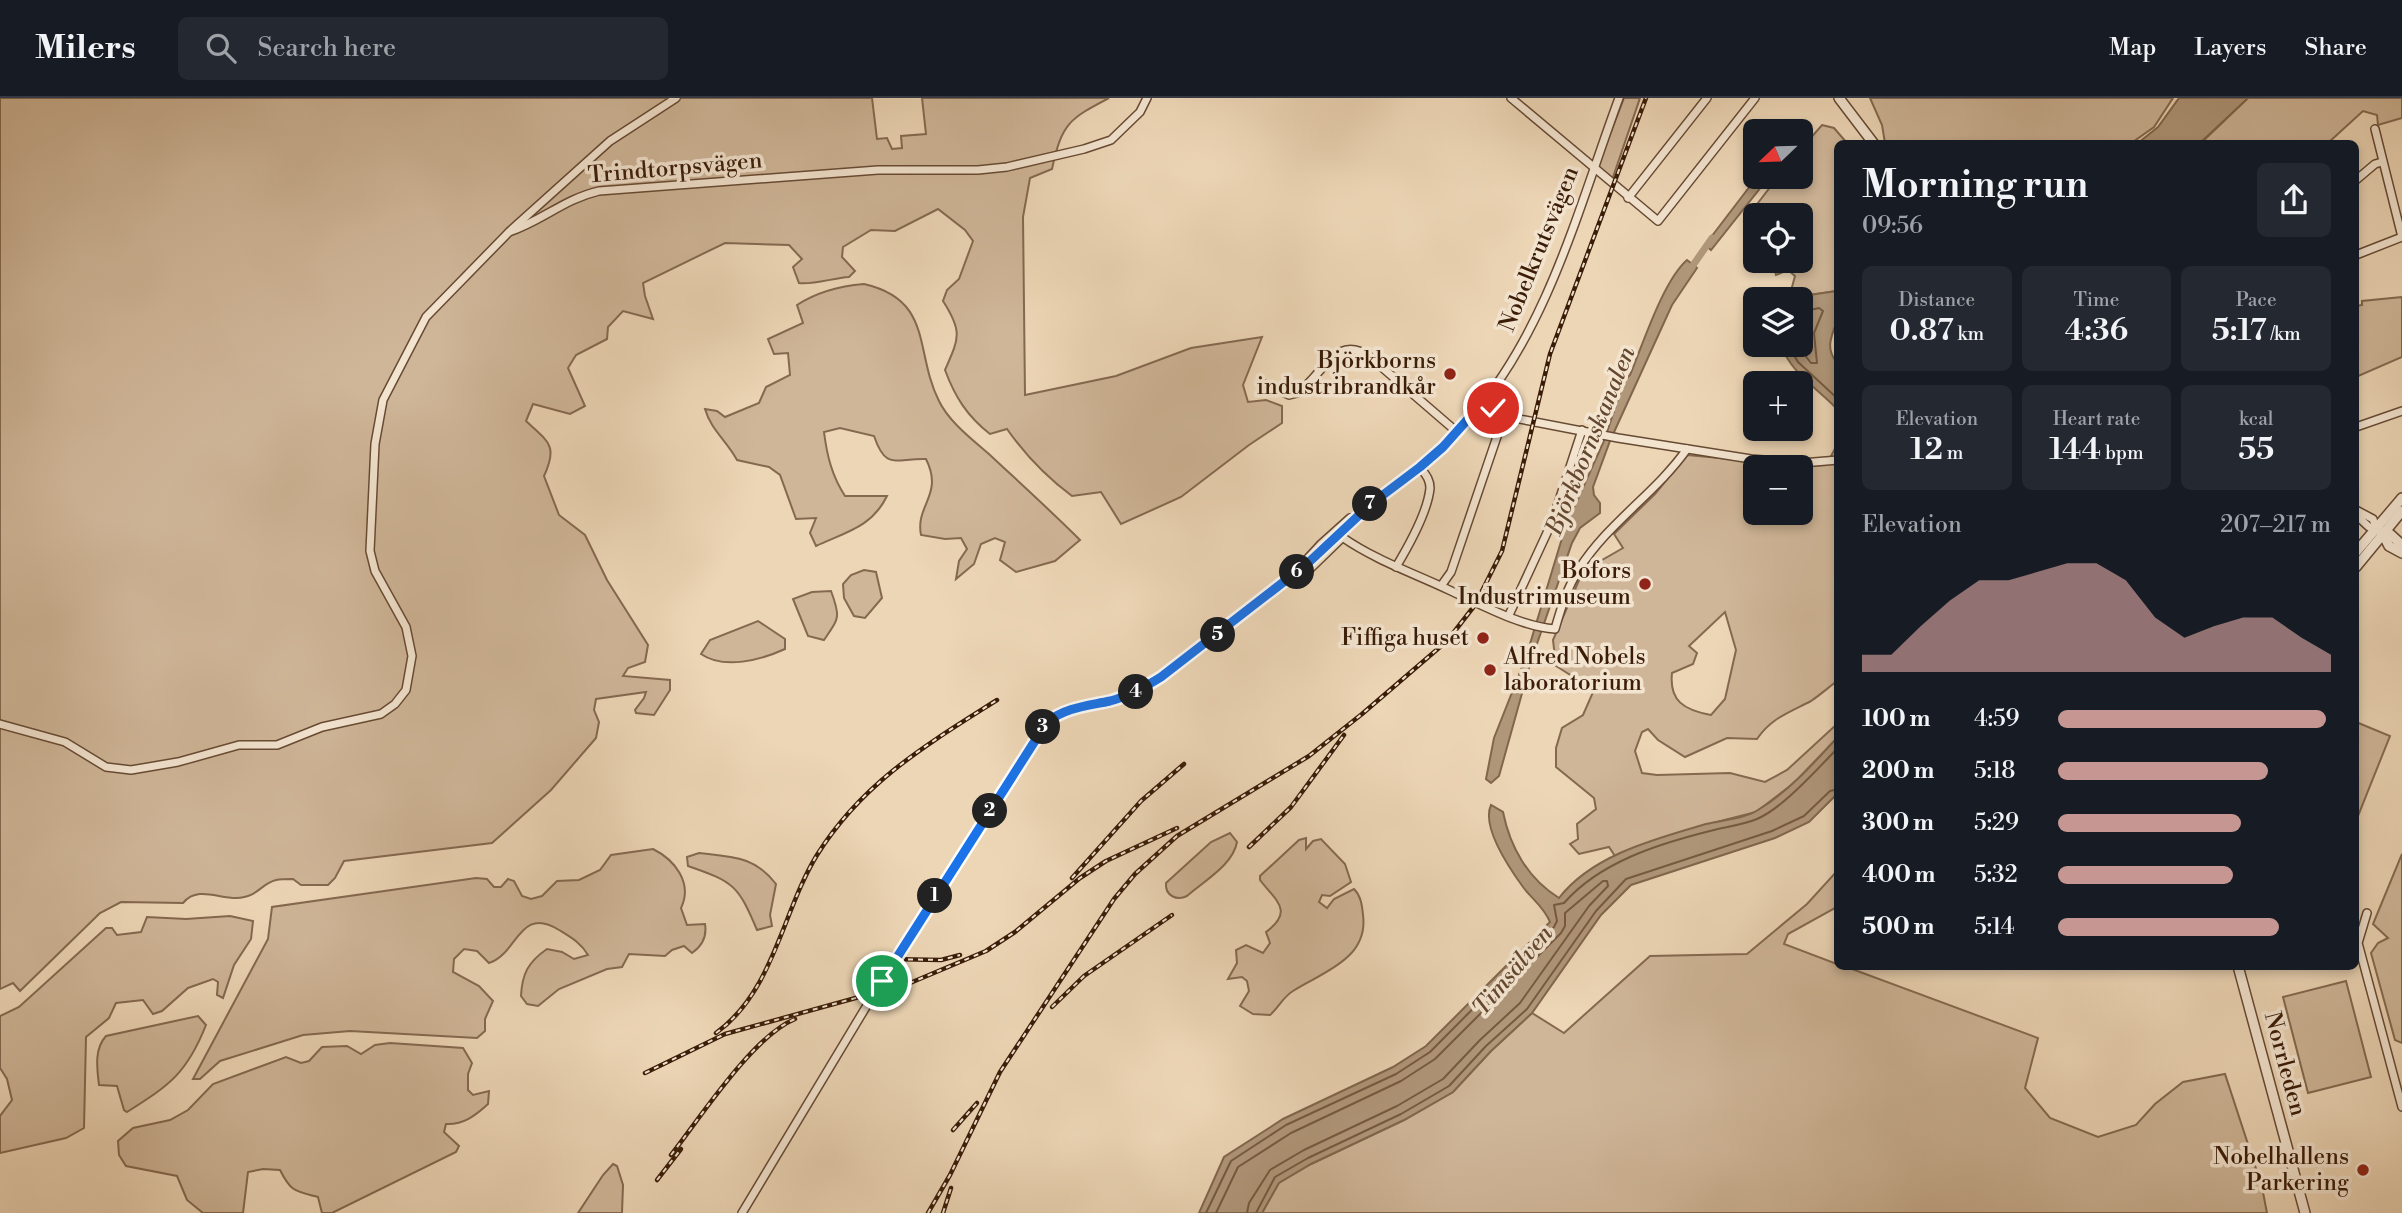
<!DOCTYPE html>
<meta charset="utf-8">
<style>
body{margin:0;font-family:"Libre Bodoni",serif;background:#242831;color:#f1f3f6;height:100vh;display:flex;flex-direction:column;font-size:26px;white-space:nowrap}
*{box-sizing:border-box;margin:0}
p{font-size:23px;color:#9ea1a6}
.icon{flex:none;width:38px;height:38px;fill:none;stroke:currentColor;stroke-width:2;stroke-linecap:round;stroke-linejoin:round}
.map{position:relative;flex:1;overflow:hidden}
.side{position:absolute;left:1834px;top:42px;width:525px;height:830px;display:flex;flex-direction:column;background:#171b24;border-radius:10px;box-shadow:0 4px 10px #0003}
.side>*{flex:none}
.needle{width:46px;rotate:247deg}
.tools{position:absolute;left:1743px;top:21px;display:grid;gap:14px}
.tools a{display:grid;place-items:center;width:70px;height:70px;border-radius:10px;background:#171b24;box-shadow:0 4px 10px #0003;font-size:35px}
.pin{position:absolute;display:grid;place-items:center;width:60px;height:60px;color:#fff;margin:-30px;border:4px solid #fff;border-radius:50%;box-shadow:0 2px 7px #0007}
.km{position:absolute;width:35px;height:35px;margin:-18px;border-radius:50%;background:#222;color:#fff;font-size:19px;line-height:35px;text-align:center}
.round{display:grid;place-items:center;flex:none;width:74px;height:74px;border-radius:10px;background:#242831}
.head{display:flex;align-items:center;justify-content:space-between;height:119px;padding:0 28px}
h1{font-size:38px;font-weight:600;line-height:52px}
.metrics{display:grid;grid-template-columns:repeat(3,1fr);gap:10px;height:119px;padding:7px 28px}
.metrics div{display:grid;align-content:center;border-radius:10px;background:#242831;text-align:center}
.metrics b{font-size:30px;font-weight:600}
.metrics small{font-size:19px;font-weight:400}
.metrics p{font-size:19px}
.chart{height:196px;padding:14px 28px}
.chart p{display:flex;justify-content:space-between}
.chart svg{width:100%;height:126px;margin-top:7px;fill:#c59692;opacity:.7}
ul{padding:0 28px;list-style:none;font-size:23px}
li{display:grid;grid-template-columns:112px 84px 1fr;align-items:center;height:52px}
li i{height:18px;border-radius:9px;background:#c59692}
header{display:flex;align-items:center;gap:42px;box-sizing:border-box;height:98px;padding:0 35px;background:#171b24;border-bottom:2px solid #363941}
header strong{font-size:33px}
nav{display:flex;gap:38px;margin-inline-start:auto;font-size:24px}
.search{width:490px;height:63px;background:#242831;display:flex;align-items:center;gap:18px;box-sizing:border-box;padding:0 24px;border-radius:10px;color:#9ea1a6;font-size:26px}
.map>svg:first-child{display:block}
.green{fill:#cfb698;stroke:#846950;stroke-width:2;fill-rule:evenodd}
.water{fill:#b0977a;stroke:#81664c;stroke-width:2}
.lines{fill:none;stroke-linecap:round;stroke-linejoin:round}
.shore{stroke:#755a40;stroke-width:2}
.canal{stroke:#b0977a;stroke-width:7}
.minor-casing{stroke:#674a33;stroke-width:10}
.tertiary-casing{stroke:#674a33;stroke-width:12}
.minor{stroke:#f3e4d0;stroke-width:7}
.tertiary{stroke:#f3e4d0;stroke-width:9}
.rail-casing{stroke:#3a1c07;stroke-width:4.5}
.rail{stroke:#f3e4d0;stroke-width:2;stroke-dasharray:5;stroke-linecap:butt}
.route-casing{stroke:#fff;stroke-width:14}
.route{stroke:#1a73e8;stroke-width:9}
.poi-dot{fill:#8f2418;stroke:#f3e4d0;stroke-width:2.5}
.labels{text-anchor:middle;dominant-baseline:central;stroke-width:7;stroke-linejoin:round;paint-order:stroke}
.street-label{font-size:23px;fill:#3a1c07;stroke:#f3e4d0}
.poi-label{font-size:23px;fill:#3a1c07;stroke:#f3e4d0;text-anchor:end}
.water-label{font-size:24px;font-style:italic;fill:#63472f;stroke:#f3e4d0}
</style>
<header>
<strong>Milers</strong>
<div class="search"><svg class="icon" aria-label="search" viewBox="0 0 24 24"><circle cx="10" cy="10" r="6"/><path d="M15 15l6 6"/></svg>Search here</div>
<nav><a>Map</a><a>Layers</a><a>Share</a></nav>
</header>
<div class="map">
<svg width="2402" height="1115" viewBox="0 0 2402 1115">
<rect width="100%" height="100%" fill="#edd6b6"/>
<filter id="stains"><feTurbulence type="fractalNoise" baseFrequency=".00286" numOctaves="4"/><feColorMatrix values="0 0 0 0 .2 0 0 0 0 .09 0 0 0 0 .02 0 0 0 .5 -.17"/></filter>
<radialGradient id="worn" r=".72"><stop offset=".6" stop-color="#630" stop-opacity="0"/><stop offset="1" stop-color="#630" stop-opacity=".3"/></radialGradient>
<g class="green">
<path d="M 0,0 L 872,0 L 877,41 L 887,40 L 892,51 L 902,50 L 901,38 L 926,36 L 922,0 L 1109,0 C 1069,21 1062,25 1052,71 L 1030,80 L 1023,119 L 1025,297 L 1116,278 L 1191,250 L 1262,239 L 1243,287 L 1248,304 L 1266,302 L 1282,308 L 1282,325 L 1249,347 L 1181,399 L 1121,426 L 1101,394 L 1072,398 C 1045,378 1026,358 1007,331 L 990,336 C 967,318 955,299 945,272 C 959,240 963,234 943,203 L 947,192 L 959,181 L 973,143 L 965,132 L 938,111 L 895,133 L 871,132 L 843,149 L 842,159 L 855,173 L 849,179 C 833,180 813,187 799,185 L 793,169 L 802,161 L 789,147 L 725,145 L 643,185 L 645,198 L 653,221 L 623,213 L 608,229 L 607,241 L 576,257 L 568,270 L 585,308 L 570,316 L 533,306 L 526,323 C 549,344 558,348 544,378 L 559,417 L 585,437 L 607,482 L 648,547 L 645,564 L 628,570 L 623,578 L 670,582 L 670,592 L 654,617 L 636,615 L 635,612 L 644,600 L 646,594 L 596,601 L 594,612 L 599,624 L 596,640 L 551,692 L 492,745 L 344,763 L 335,780 L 328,787 L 301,787 L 293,781 C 287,781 281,781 276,782 C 260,786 259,799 236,800 C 217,800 197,788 183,805 L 121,804 L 100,815 L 20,893 L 13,885 L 0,891 Z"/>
<path d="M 1624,0 L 1640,0 L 1612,82 L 1597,70 Z"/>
<path d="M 1870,0 L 2173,0 L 2154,29 L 2130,46 L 1885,45 L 1882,27 Z"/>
<path d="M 2248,0 L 2402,0 L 2402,20 L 2378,27 L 2377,17 L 2363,13 L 2328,45 L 2200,46 Z"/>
<path d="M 1822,27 L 1834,30 L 1847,45 L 1838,46 L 1837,193 L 1789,200 L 1795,178 L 1788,172 L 1776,177 L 1772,163 L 1801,163 L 1801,117 L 1755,117 L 1755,132 L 1744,123 L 1778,79 L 1801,79 L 1801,51 Z"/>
<path d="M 864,186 C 934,202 914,254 939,303 C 949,324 973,342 990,357 C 1020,385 1051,413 1080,442 L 1055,463 L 1016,474 L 1000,462 L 1005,444 L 995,440 L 981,446 L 974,466 L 956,481 L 959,463 L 967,451 L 961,440 L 945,441 L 921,437 C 915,407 944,397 926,361 C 895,360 886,373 874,338 L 840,330 L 824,334 C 827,358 832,378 845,398 L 887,398 C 872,429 846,434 816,448 L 810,435 L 816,420 L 796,421 L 780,377 L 769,369 L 737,362 C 727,343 711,332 705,311 L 717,313 L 725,319 L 759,305 L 766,289 L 790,277 L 788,255 L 774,256 L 768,241 L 803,225 L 797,207 C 817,194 840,188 864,186 Z"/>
<path d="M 2402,199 L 2402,259 L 2356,279 L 2356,208 L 2362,207 L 2362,203 Z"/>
<path d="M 1837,347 L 1837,583 C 1829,589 1820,597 1811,603 C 1790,614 1771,620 1757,641 L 1727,640 L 1685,659 L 1658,642 L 1648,631 L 1642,634 L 1635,653 L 1642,675 L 1657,677 L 1730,675 L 1765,684 L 1787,672 L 1837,626 L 1837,640 L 1794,685 L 1756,714 L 1705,727 L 1615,758 L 1609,749 L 1579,756 L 1570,746 L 1578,741 L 1577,726 L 1596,711 L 1594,700 L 1556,669 L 1556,650 L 1562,630 L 1583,617 L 1594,592 L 1556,568 L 1553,542 L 1583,473 L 1623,450 L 1614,436 L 1655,396 L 1687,357 L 1807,368 L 1826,367 L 1833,363 L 1831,358 ZM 1755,369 L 1801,369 L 1801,415 L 1755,415 ZM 1725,514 L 1736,552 L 1725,601 L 1711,617 C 1684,612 1669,603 1672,575 L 1693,566 L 1697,555 L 1689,548 Z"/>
<path d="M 864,472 L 876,474 L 882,500 L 865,520 L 854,518 L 844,500 L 843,486 L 851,477 Z"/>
<path d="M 831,493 C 841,520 839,520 824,542 L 808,538 L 793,501 L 812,494 Z"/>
<path d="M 758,523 L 785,541 L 785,551 C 761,562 724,572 701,556 L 710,542 Z"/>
<path d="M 2356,624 L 2390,638 L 2356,723 Z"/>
<path d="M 1230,735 L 1237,744 C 1233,767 1204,783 1187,798 C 1177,803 1165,798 1166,785 L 1211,744 Z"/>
<path d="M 1306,740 L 1306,751 L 1313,743 L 1321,741 L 1345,766 L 1351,784 L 1330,798 L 1322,797 L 1319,804 L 1327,810 L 1334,801 L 1354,791 C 1361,798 1362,807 1363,817 C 1369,861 1321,875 1293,893 C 1283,899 1279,909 1270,917 L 1253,916 L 1240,908 L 1249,893 L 1247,883 L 1242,879 L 1228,881 L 1237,865 L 1236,852 L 1246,847 L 1263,855 L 1270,845 L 1266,834 C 1295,813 1275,802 1260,782 L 1260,778 L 1299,742 Z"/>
<path d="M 653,751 C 675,762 693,785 681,810 L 687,827 L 705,826 C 707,838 702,848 692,855 L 684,848 L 672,852 L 665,858 L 629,856 L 622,869 L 607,871 L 559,891 L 538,908 L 527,906 L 521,898 C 522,876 528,864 547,851 L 562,854 L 574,861 L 588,857 C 581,845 572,840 559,832 C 519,807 518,856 489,865 L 477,853 L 464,851 L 454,861 L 453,874 L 479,888 L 493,903 L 485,921 L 485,933 L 477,940 L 350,933 L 303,937 L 220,963 L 200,981 L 193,981 L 268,841 L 272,809 L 476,780 L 487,781 L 494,789 L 501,789 L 508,781 L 514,783 L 522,798 L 531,801 L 542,798 L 557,783 L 579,782 L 600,772 L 611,757 Z"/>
<path d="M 699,755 C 732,759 755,758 776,786 L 770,817 L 772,828 L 757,832 C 738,787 734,784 688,768 L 687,759 Z"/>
<path d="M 2402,756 L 2402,945 L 2395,942 L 2371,855 L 2378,845 L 2388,840 L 2373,826 Z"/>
<path d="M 1837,773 L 1837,809 L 1788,836 L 1784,846 L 1837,866 L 1838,868 L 1844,868 L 2038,940 L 2025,990 L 2050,1020 L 2098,1039 L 2136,1027 L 2155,1006 L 2183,984 L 2225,976 L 2262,1089 L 2267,1115 L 1262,1115 L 1278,1085 L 1311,1066 L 1404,1022 L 1453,994 L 1491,953 L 1532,915 L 1564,935 L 1650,858 L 1747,856 L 1807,806 Z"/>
<path d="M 230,818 L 253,823 L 251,841 L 234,867 L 223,900 L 217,897 L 218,884 L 213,881 L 188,890 L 162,913 L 153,916 L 143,902 L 116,905 L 109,920 L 86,939 L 84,1030 L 66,1040 L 0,1055 L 0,1018 L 12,1002 L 7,981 L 0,970 L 0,918 L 19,909 L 106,830 L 112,830 L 117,837 L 141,834 L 147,819 L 186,821 Z"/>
<path d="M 2346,883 L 2371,979 L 2308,995 L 2283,899 Z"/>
<path d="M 198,918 L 206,927 C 187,975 170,987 127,1014 L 124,1012 L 117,988 L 99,987 C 97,970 94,951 106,938 Z"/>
<path d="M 390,945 L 463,950 L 472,965 L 468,976 L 468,992 L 473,997 L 489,993 L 488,1006 C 475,1018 463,1027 446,1026 L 444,1034 L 459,1048 L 456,1054 L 332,1115 L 322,1115 L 318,1099 C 295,1093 291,1094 280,1072 L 263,1071 L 248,1074 L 243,1115 L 203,1115 L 187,1102 L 177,1078 L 126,1068 L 119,1057 L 118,1043 L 133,1030 L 170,1022 L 188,1012 L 213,986 L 286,959 L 301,965 L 309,963 L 322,949 L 347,948 L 361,956 L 375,947 Z"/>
<path d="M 613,1066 L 617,1068 L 623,1087 L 622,1115 L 578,1115 L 603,1077 Z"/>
</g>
<g class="water">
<path d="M 2179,0 L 2248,0 L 2200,45 L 2138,45 L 2158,29 Z"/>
<path d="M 1757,79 L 1769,79 L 1711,152 L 1705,147 Z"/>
<path d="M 1687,162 L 1697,170 L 1672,207 L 1610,343 L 1593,389 L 1594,397 L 1600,405 L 1600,415 L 1580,430 L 1572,445 L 1531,563 L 1499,678 L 1491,685 L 1486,681 L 1494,640 L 1526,559 L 1566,427 L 1604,343 L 1624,283 L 1630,277 C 1643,246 1663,183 1687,162 Z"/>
<path d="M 1837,193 C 1838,200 1838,208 1838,216 C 1836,234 1822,246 1837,265 L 1837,311 C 1818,291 1790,274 1781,247 L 1801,247 L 1801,201 L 1789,200 Z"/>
<path d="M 1837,640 L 1837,696 L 1809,724 L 1775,740 L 1631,787 L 1601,817 L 1532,915 L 1491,953 L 1453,994 L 1404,1022 L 1311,1066 L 1279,1085 L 1262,1115 L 1199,1115 L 1224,1059 L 1283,1021 L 1393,969 L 1426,948 L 1550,824 C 1544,809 1532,801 1523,789 C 1510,771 1481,729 1491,707 L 1503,714 C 1510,749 1528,781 1559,800 C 1592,757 1655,741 1706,726 C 1722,722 1744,721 1758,712 C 1788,694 1813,666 1837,640 Z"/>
</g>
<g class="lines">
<g class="shore">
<path d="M 1788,247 L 1798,264 L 1838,301"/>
<path d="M 1797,247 L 1811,265 L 1817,265 L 1814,235 L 1823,213 L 1819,210 L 1801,214"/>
<path d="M 1206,1115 L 1231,1063 L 1286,1027 L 1396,976 L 1430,954 L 1554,829 L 1557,823 L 1554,807 L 1564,805 C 1600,764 1658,746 1710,733 C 1725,729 1742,727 1757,721 C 1783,710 1817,671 1838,650"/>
<path d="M 1216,1115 L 1238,1069 L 1291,1035 L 1401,983 L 1435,961 L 1561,835 L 1565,828 L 1565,815 L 1603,783 L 1607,783 L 1608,788 L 1589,808 L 1520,905 L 1480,942 L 1443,981 L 1397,1008 L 1304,1052 L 1270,1072 L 1249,1105 L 1247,1115"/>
<path d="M 1256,1115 L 1275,1079 L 1308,1060 L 1401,1016 L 1449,988 L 1486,948 L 1527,911 L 1596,813 L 1626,781 L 1772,733 L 1804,718 L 1830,693 L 1838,691"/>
</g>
<path class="canal" d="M 1689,173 L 1712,140"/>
<g class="minor-casing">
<g id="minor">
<path d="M 1511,0 L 1658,123 L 1755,0"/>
<path d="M 2375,31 L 2402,139"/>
<path d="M 2356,82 L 2375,66 L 2382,64"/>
<path d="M 1628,100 L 1707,0"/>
<path d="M 510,133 L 610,43 L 676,0"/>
<path d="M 2356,157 L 2402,139"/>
<path d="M 1262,285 L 1289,297 L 1297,295 C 1323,278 1335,234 1370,259 L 1457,334"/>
<path d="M 1485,302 L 1504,318 L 1618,340 L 1751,361 L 1802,365 L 1838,362"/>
<path d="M 2356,329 L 2402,313"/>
<path d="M 1368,407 C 1406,381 1443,352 1473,317 C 1549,228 1579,108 1619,0"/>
<path d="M 2356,412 L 2373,421 L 2376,430"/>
<path d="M 2356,417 L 2369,429 L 2376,430"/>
<path d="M 1342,439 C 1375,462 1413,475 1449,492 C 1480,506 1522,529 1555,531 C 1561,510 1567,490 1579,471 C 1608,425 1656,395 1687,351"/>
<path d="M 1396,469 C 1408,449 1428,413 1430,390 C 1430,381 1425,376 1420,369"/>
<path d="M 1299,470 L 1321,446 L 1350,420"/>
<path d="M 1301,473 L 1311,470 L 1343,439"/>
<path d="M 1441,488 L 1451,474 L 1504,318"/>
<path d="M 1509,517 L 1552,424 L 1582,332"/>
<path d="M 0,626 L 65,644 L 106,669 L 131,672 L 178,664 L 239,647 L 277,647 L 322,629 L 381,616 L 395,606 L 406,592 L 412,558 L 406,529 L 375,473 L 370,453 L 375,346 L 383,302 L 426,219 L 509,134 C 542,123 564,101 599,93 L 878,72 L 978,72 L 1007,69 L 1084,51 L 1111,42 L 1140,14 L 1147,0"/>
<path d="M 2367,815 L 2358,845 L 2402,1009"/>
<path d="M 742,1115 L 875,894 L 1047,624 C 1067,609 1087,608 1110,603 C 1129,598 1145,589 1161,579 L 1308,465 L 1371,406"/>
</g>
</g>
<g class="tertiary-casing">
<g id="tertiary">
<path d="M 1839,0 L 1874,46"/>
<path d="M 2380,433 L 2390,436 L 2402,447"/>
<path d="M 2383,436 L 2389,448 L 2402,455"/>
<path d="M 2356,454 L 2402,400"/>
<path d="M 2356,469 L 2402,413"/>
<path d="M 2238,868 L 2305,1115"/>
</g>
</g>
<use href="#minor" class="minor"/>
<use href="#tertiary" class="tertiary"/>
<g class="rail-casing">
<g id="rail">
<path d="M 1249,749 L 1291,709 L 1344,637"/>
<path d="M 1072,780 L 1141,703 L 1184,666"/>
<path d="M 888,861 L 941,862 L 960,857"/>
<path d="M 1052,909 L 1084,878 L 1172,817"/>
<path d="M 716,935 C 774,893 782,814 817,757 C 863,684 926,647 997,602"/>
<path d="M 645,975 L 725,936 L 910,885 L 986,853 L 1015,834 L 1080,780 L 1106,763 L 1177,730"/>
<path d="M 953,1032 L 977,1005"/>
<path d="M 671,1057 C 700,1020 753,938 795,921"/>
<path d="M 657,1082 L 681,1051"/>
<path d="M 928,1115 L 950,1077 L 1000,974 L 1114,801 L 1135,776 L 1177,738 L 1309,658 L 1362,616 L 1447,543 L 1475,507 L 1502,453 L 1550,256 L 1646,0"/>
<path d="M 943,1115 L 951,1090"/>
</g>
</g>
<use href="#rail" class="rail"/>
</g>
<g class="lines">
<g class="route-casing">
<path id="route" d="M 882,883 L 1047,624 C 1067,609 1087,608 1110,603 C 1129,598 1145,589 1161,579 L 1308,465 L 1371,406 L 1420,369 L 1443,349 L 1485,302 L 1493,310"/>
</g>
<use href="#route" class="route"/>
</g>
<g class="poi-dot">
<circle cx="1450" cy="276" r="7"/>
<circle cx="1645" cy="486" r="7"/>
<circle cx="1483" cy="540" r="7"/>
<circle cx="1490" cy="572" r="7"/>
<circle cx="2363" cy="1072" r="7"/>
</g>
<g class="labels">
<g class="street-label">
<text transform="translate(675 70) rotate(-5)">Trindtorpsvägen</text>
<text transform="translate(1539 151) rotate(-68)">Nobelkrutsvägen</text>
<text transform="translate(2285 966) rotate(75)">Norrleden</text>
</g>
<g class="poi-label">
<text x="1436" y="263">Björkborns<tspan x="1436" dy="26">industribrandkår</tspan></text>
<text x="1631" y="473">Bofors<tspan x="1631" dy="26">Industrimuseum</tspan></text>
<text x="1469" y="540">Fiffiga huset</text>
<text x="1504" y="559" text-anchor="start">Alfred Nobels<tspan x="1504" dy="26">laboratorium</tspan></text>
<text x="2349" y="1059">Nobelhallens<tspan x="2349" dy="26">Parkering</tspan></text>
</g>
<g class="water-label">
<text transform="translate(1591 343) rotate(-68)">Björkbornskanalen</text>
<text transform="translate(1513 873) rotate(-50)">Timsälven</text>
</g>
</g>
<rect width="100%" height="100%" filter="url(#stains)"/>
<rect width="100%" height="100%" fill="url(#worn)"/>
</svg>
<div class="tools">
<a><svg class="needle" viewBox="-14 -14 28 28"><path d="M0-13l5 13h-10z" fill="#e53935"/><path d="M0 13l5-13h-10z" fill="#9ea1a6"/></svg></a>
<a><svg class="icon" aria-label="locate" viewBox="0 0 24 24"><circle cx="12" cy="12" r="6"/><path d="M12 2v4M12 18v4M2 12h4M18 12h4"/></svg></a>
<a><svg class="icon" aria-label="layers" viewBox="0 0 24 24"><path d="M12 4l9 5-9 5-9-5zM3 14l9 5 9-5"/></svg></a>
<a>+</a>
<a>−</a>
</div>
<div class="pin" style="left:882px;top:883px;background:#1e9e55"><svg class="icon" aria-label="arrive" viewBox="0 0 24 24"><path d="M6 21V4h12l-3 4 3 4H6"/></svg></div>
<div class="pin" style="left:1493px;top:310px;background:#d93025"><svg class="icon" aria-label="check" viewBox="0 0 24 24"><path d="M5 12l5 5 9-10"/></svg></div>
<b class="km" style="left:935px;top:798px">1</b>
<b class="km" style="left:990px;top:713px">2</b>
<b class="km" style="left:1043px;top:629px">3</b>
<b class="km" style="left:1136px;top:594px">4</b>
<b class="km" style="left:1218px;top:537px">5</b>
<b class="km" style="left:1297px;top:474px">6</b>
<b class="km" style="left:1370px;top:406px">7</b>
<section class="side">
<div class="head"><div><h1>Morning run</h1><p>09:56</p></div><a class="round"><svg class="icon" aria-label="share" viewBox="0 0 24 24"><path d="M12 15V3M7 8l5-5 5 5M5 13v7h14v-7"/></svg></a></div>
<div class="metrics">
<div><p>Distance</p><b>0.87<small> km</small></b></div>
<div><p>Time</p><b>4:36</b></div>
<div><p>Pace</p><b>5:17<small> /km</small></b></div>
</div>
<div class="metrics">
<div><p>Elevation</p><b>12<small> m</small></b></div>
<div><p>Heart rate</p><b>144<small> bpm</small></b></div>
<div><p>kcal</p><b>55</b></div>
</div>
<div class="chart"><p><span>Elevation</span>207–217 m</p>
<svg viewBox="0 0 160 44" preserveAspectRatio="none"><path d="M0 44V38L10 38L20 28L30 19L40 12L50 12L60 9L70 6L80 6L90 12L100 25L110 32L120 28L130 25L140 25L150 32L160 38V44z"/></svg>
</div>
<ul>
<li><b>100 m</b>4:59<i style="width:98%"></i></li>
<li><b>200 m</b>5:18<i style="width:77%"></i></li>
<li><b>300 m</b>5:29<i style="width:67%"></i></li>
<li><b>400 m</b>5:32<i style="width:64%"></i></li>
<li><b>500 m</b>5:14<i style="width:81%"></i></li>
</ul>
</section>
</div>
